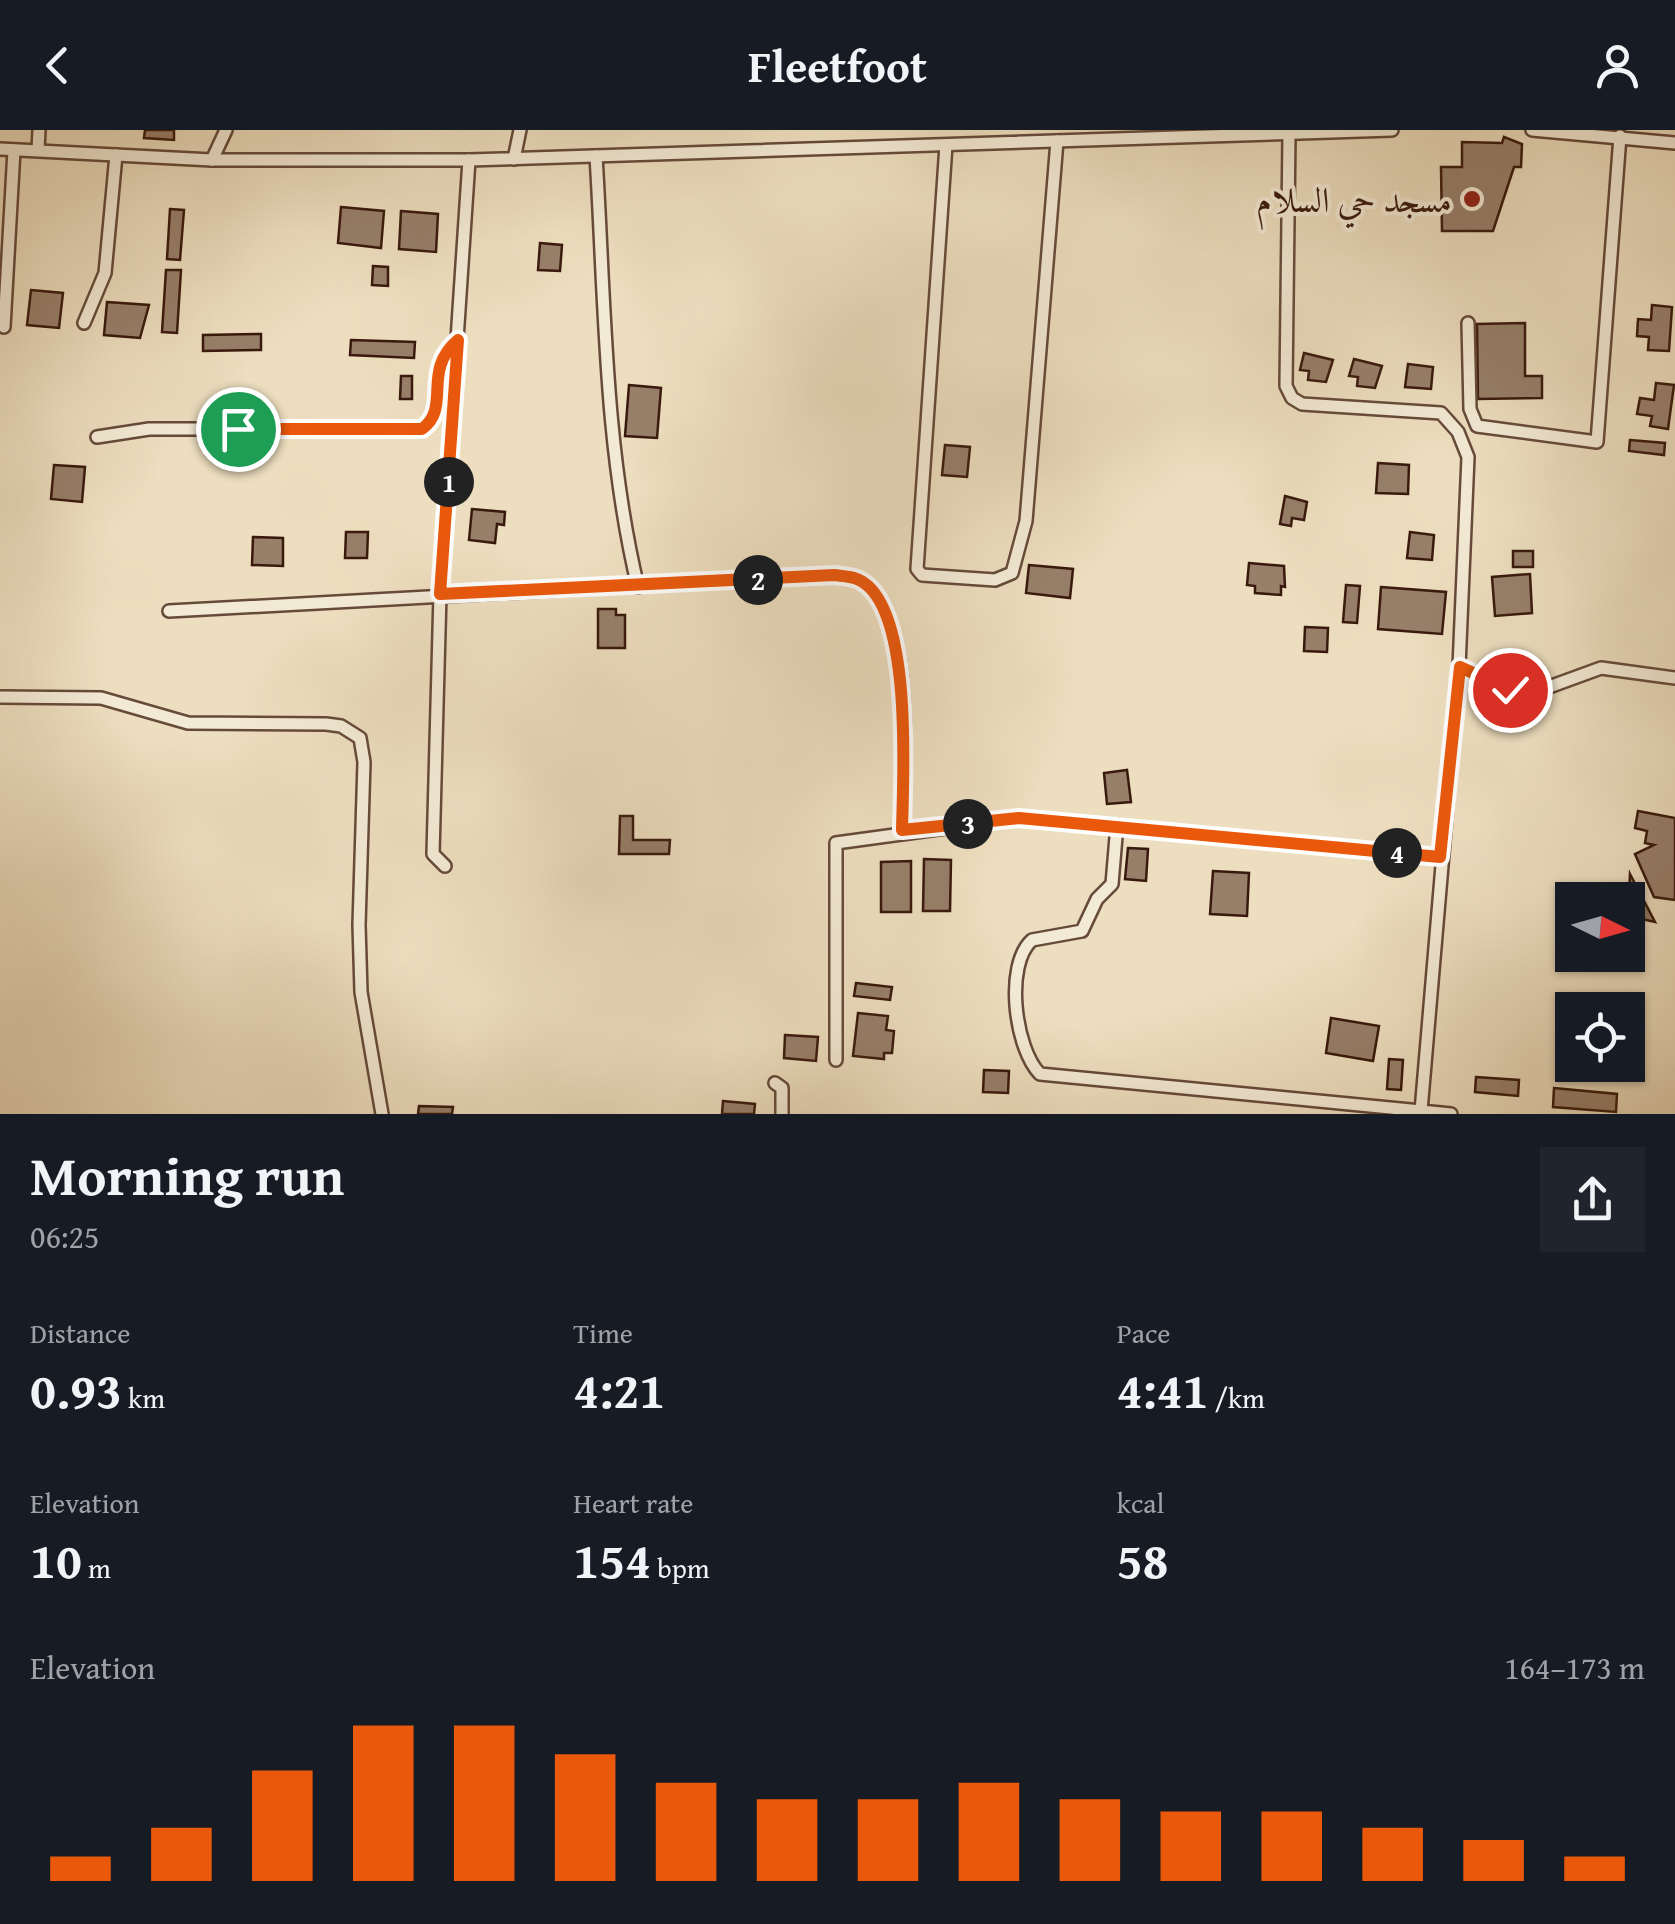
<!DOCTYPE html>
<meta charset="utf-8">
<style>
body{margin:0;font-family:"Gentium Book Plus",Amiri,serif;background:#20242c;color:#f1f3f6;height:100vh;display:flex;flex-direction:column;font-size:38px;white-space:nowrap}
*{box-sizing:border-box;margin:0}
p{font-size:32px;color:#9ea1a6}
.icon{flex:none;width:55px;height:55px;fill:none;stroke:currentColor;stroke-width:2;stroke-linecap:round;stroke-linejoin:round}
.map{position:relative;height:984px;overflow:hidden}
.side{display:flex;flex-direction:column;background:#171b24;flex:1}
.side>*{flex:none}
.needle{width:65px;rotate:95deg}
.controls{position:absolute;left:1555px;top:752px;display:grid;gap:20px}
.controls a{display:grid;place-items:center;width:90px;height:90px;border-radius:0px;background:#171b24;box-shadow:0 2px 8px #0004;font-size:50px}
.pin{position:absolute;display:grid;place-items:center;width:85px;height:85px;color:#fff;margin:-42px;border:5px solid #fff;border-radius:50%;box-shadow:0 2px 10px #0007}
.km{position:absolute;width:50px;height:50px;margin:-25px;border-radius:50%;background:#222;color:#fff;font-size:28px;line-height:50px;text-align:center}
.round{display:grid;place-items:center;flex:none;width:105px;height:105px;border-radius:0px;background:#20242c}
.head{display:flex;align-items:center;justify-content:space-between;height:170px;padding:0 30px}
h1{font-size:55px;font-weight:600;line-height:75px}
.stats{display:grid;grid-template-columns:repeat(3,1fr);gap:15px;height:170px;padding:10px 30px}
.stats div{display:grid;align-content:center}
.stats b{font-size:50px;font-weight:600}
.stats small{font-size:28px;font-weight:400}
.stats p{font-size:28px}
.chart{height:280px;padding:20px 30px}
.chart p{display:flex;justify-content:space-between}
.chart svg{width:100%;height:180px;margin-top:10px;stroke:#ea580c;stroke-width:6}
header{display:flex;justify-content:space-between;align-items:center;height:130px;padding:0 30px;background:#171b24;font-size:45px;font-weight:600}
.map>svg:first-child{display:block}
.building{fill:#977f6a;stroke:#39190d;stroke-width:2.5}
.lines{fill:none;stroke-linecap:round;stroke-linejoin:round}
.minor-casing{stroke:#664a3a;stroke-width:16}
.minor{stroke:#f3ead5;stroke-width:11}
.route-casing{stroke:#fff;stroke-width:20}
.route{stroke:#ea580c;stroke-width:12}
.poi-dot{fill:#8f2418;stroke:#f3ead5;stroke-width:4}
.labels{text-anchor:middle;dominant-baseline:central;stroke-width:8;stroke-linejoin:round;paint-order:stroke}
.poi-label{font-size:35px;fill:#39190d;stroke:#f3ead5;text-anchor:end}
</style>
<header><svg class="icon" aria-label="back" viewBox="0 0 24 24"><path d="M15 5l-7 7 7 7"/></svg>Fleetfoot<svg class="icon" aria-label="person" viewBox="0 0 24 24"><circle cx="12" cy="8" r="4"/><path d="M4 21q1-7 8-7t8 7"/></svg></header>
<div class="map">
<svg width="1675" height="984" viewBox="0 0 1675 984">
<rect width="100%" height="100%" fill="#eddebf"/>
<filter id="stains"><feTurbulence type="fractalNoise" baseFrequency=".002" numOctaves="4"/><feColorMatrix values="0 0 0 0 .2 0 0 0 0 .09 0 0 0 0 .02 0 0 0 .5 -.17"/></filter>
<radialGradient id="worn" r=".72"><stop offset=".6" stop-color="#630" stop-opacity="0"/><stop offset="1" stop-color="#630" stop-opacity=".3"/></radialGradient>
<g class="building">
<path d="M 145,0 L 174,0 L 174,10 L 144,8 Z"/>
<path d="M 1504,7 L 1522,14 L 1521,37 L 1514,37 L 1493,101 L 1442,101 L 1441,37 L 1462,37 L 1462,12 L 1502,13 Z"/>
<path d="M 341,77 L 384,81 L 381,118 L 338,113 Z"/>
<path d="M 170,79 L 184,80 L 180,130 L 167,129 Z"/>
<path d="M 401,81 L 438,84 L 436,122 L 399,119 Z"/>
<path d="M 540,113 L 562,115 L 560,141 L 538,140 Z"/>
<path d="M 373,136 L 388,137 L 388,156 L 372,155 Z"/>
<path d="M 166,140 L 181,140 L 177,203 L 162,202 Z"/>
<path d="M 31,160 L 63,163 L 59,198 L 27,195 Z"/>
<path d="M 107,172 L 149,175 L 140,208 L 104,205 Z"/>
<path d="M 1652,175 L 1672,177 L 1669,221 L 1648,220 L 1649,207 L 1637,206 L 1638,189 L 1651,190 Z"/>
<path d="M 1525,193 L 1525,246 L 1542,246 L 1542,268 L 1478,269 L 1477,194 Z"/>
<path d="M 261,204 L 261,220 L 203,221 L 203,205 Z"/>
<path d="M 351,210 L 415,212 L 414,228 L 350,225 Z"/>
<path d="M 1304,223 L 1333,230 L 1326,252 L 1308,250 L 1309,241 L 1300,240 Z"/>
<path d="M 1354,229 L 1382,236 L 1375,258 L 1357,256 L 1358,247 L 1349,246 Z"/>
<path d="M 1408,234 L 1433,237 L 1431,259 L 1405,257 Z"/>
<path d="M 401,246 L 412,246 L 412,269 L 400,269 Z"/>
<path d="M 1656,253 L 1674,255 L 1668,299 L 1650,296 L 1652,286 L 1637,284 L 1640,268 L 1654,270 Z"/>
<path d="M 629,255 L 661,258 L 657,308 L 625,306 Z"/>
<path d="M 1630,310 L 1665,313 L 1664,325 L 1629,321 Z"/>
<path d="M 945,315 L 970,317 L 967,347 L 942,345 Z"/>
<path d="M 1378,333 L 1409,335 L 1408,364 L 1376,363 Z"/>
<path d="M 54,335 L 85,337 L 82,372 L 51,369 Z"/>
<path d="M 1285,366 L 1307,372 L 1304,390 L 1292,388 L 1291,396 L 1280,394 Z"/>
<path d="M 472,379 L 505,382 L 504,395 L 497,394 L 495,413 L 469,410 Z"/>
<path d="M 346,402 L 368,402 L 367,428 L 345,428 Z"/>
<path d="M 1410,402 L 1434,405 L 1432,430 L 1407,428 Z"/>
<path d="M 253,407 L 283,408 L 283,436 L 252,435 Z"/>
<rect x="1513" y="421" width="20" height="16"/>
<path d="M 1249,433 L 1284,436 L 1285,457 L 1281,456 L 1281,465 L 1255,463 L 1255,456 L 1247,455 Z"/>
<path d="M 1029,435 L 1073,439 L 1070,468 L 1026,463 Z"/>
<path d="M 1530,444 L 1532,483 L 1495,486 L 1492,447 Z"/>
<path d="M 1346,455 L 1360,456 L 1357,493 L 1343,492 Z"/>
<path d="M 1381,457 L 1446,462 L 1442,504 L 1378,499 Z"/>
<path d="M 598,479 L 616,479 L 616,485 L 625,485 L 625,518 L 598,518 Z"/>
<path d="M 1305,497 L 1328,498 L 1327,522 L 1304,521 Z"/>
<path d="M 1127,640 L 1131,672 L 1107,674 L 1104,643 Z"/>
<path d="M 1638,681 L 1675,688 L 1675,770 L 1654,767 L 1635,724 L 1654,715 L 1645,713 L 1647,701 L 1635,698 Z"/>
<path d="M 620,686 L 633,686 L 633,710 L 670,710 L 669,724 L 619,724 Z"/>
<path d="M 1128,718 L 1148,719 L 1146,751 L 1125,749 Z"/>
<path d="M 924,729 L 951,730 L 950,781 L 923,781 Z"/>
<path d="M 911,731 L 911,782 L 881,782 L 881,732 Z"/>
<path d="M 1213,741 L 1249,743 L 1247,786 L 1210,784 Z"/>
<path d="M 1630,744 L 1655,792 L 1628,786 Z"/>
<path d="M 856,853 L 892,857 L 890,870 L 854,866 Z"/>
<path d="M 858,883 L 888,886 L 886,900 L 894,901 L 892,923 L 884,923 L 884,929 L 853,926 Z"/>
<path d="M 1331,888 L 1379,896 L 1373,931 L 1326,923 Z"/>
<path d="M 785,905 L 818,907 L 816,931 L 784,928 Z"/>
<path d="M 1389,929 L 1403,930 L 1401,960 L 1387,959 Z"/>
<path d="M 984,940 L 1009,941 L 1008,963 L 983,962 Z"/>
<path d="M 1476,947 L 1519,950 L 1518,966 L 1475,962 Z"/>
<path d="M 1554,958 L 1617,964 L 1616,982 L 1553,977 Z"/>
<path d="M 723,971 L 755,974 L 754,984 L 722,984 Z"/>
<path d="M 419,976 L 453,977 L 452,984 L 418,984 Z"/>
</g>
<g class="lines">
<g class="minor-casing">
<g id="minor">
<path d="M 1532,0 L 1675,13"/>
<path d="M 1289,4 L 1286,256 L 1292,268 L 1302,274 L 1441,283 L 1458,302 L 1468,327 L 1459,537 L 1421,981 L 1451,984"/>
<path d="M 946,15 L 917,439 L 922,445 L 995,450 L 1012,443 L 1026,391 L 1057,11"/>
<path d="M 0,19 L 212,30 L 469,30 L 1392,0"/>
<path d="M 38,20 L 39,0"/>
<path d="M 596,26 C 605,171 604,315 638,457"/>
<path d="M 514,29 L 520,0"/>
<path d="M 212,30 L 226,0"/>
<path d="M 84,193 L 105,143 L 116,25"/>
<path d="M 1468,193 L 1470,279 L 1477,296 L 1597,312 L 1620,6"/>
<path d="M 4,197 L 14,20"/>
<path d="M 97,307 L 149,299 L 422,299 C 452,278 422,241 458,210"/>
<path d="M 169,481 L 833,445 C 843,447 855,447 863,453 C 918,496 903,637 902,700"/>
<path d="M 1459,537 L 1510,560 L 1549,557 L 1601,538 L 1675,548"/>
<path d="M 0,567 L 101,568 L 188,593 L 326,594 L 341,596 L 360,608 L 364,632 L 359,795 L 361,862 L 382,984"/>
<path d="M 1117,695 L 1112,754 L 1097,769 L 1082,801 L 1032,810 C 1004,835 1015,919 1040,944 L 1421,981"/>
<path d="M 445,736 L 433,724 L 440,464 L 469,30"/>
<path d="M 836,930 L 836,713 L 1019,688 L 1440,727"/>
<path d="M 775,953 L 782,958 L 782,984"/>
</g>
</g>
<use href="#minor" class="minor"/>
</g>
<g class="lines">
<g class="route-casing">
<path id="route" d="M 238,299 L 422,299 C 452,277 421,241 458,210 L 440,464 L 834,445 C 841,446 850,446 857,449 C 914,472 903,648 902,700 L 1019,688 L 1440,727 L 1460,537 L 1510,560"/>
</g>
<use href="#route" class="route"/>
</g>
<circle class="poi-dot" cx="1472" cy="69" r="10"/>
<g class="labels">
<g class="poi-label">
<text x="1452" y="69">مسجد حي السلام</text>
</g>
</g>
<rect width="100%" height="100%" filter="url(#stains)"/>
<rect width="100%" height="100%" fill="url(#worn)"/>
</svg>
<div class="controls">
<a><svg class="needle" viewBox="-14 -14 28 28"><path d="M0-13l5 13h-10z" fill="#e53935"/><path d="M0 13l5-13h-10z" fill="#9ea1a6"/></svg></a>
<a><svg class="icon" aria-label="locate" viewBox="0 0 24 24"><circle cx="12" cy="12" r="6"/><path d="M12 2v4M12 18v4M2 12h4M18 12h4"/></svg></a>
</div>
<div class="pin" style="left:238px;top:299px;background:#1e9e55"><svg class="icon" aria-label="arrive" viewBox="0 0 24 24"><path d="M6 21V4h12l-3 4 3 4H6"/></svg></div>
<div class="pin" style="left:1510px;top:560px;background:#d93025"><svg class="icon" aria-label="check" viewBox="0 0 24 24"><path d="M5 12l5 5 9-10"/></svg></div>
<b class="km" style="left:449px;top:352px">1</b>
<b class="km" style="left:758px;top:450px">2</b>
<b class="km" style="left:968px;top:694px">3</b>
<b class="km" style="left:1397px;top:723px">4</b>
</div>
<section class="side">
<div class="head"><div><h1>Morning run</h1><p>06:25</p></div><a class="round"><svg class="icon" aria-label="share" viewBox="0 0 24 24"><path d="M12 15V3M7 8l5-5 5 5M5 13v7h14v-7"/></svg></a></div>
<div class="stats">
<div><p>Distance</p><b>0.93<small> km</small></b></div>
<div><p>Time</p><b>4:21</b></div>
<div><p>Pace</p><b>4:41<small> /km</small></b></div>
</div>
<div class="stats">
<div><p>Elevation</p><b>10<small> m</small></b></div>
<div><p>Heart rate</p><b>154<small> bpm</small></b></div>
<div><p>kcal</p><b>58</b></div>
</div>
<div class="chart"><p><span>Elevation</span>164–173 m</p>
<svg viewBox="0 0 160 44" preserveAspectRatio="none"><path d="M5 44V38M15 44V31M25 44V17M35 44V6M45 44V6M55 44V13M65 44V20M75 44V24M85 44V24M95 44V20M105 44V24M115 44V27M125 44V27M135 44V31M145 44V34M155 44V38"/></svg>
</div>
</section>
